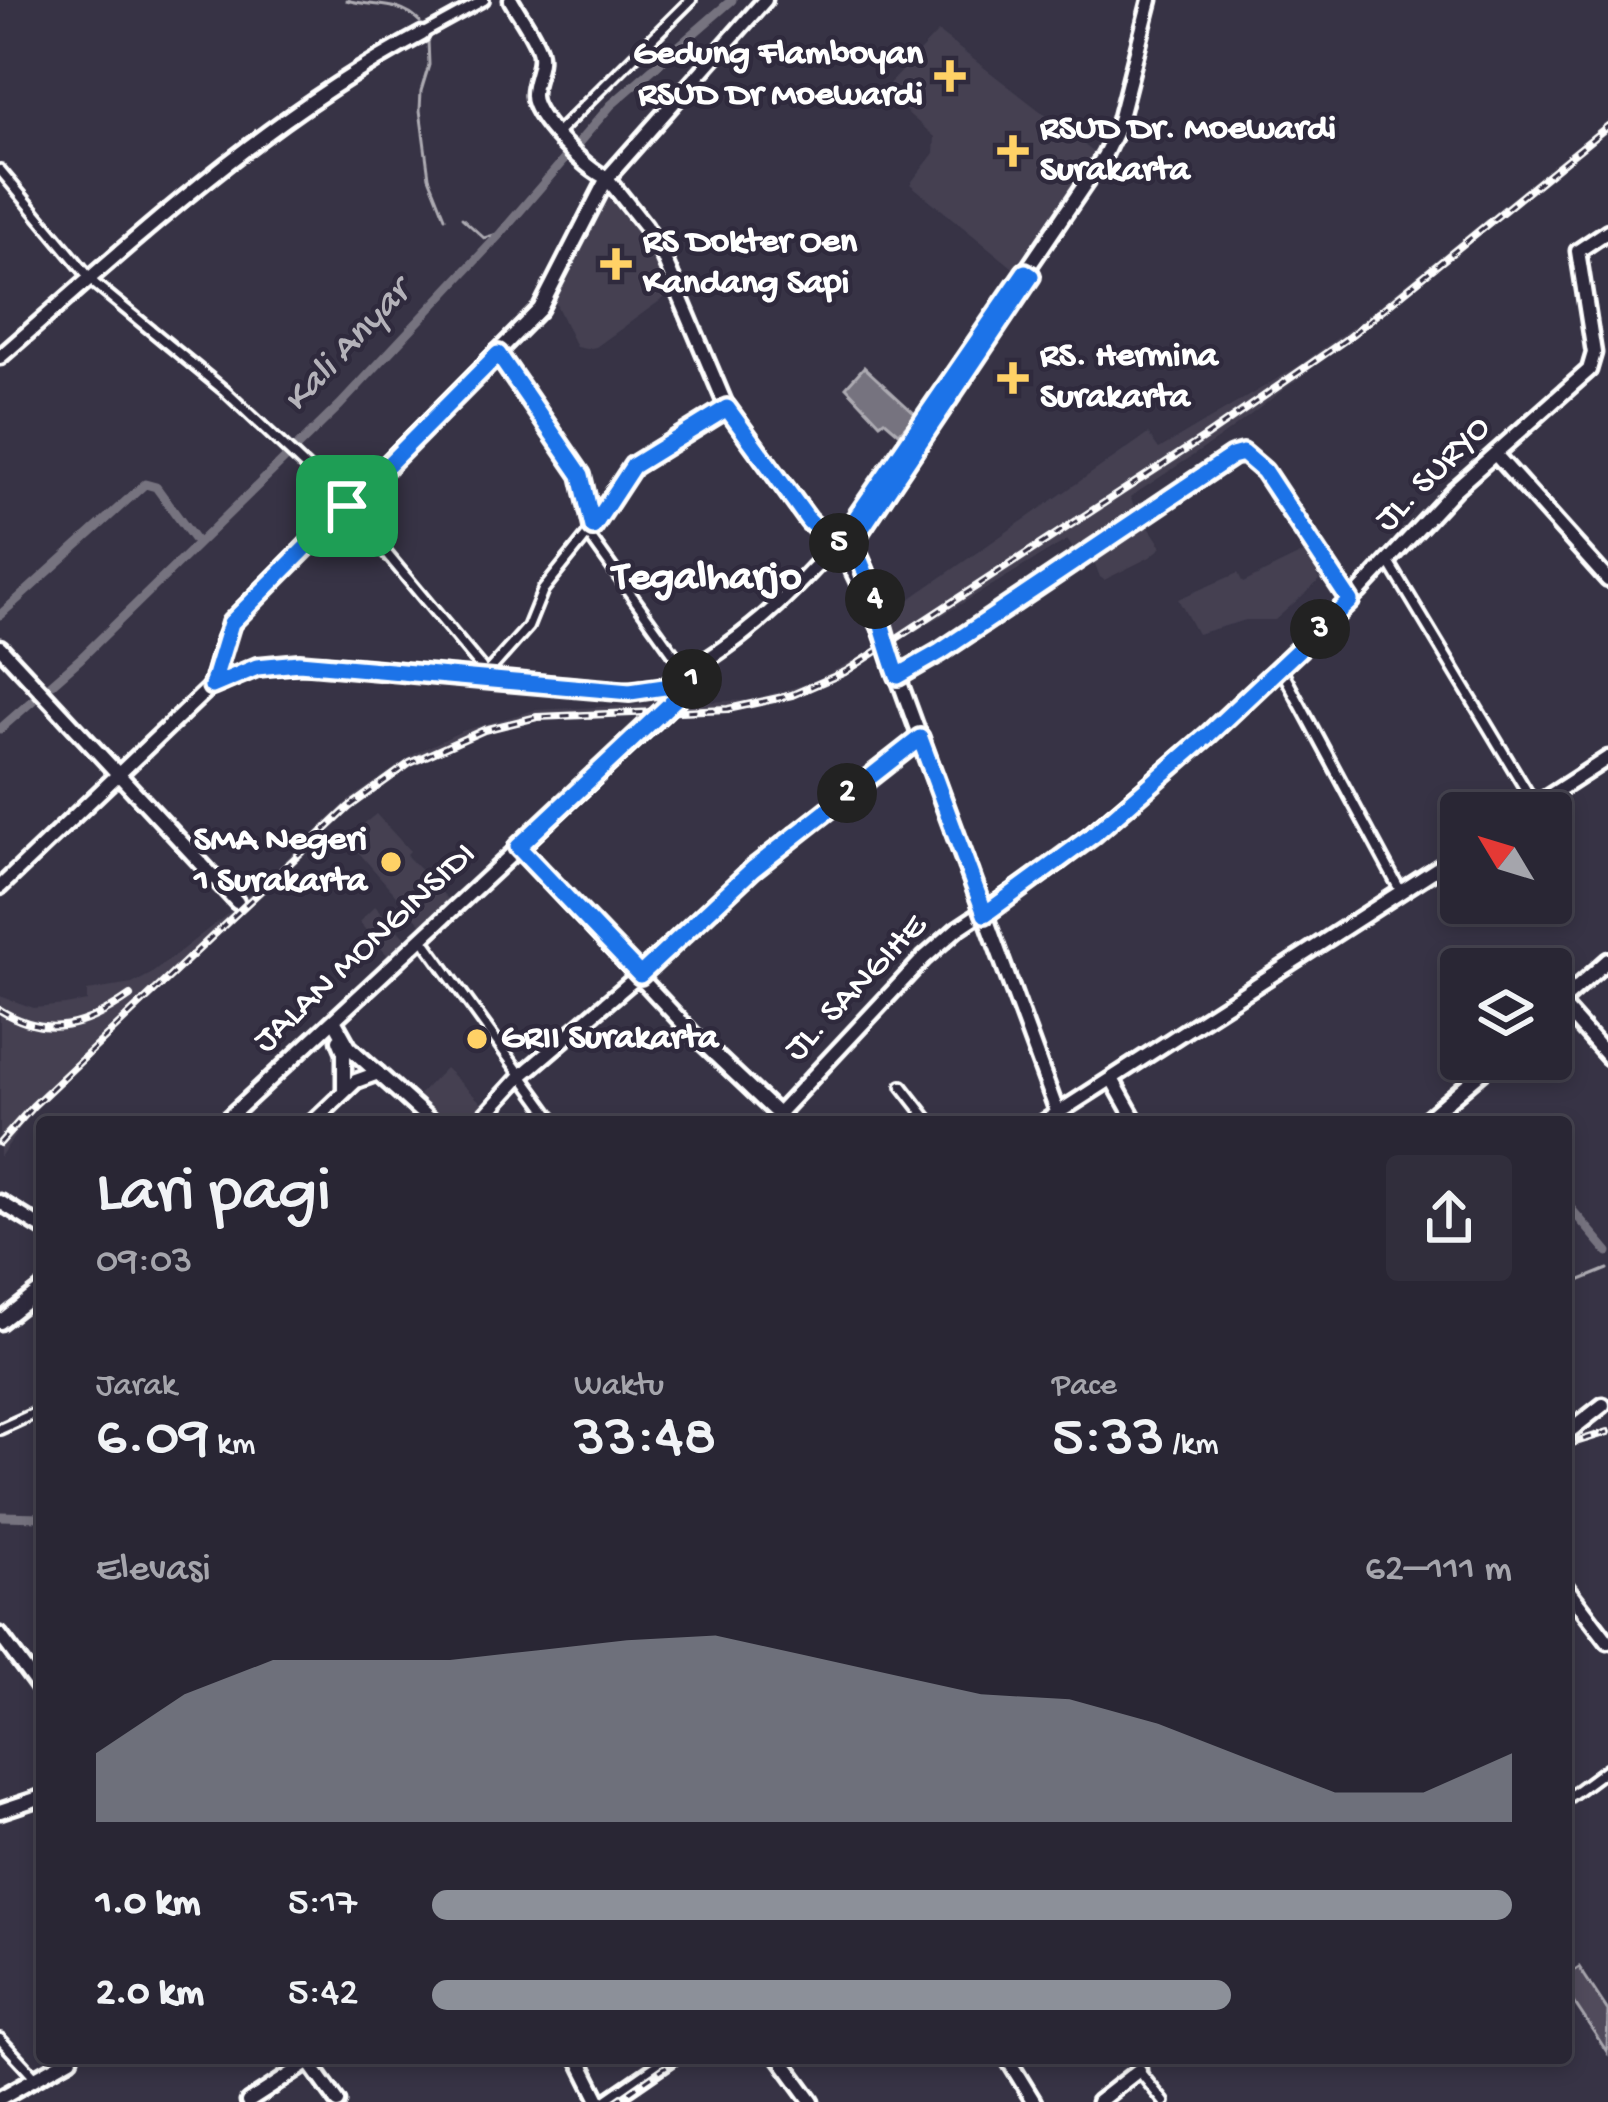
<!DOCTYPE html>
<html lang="id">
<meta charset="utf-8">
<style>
body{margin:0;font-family:"Gochi Hand",sans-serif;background:#312e3c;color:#f1f3f6;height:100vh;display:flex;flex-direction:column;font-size:45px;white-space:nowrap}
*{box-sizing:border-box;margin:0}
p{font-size:39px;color:#a5a5ac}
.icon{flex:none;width:66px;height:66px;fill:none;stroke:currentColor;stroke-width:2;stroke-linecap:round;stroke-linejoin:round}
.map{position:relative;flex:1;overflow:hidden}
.panel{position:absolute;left:36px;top:1116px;width:1536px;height:948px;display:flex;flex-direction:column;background:#292634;border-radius:12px;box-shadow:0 6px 18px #0003,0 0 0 3px #45434f}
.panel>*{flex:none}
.needle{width:78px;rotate:308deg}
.tools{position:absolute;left:1440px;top:792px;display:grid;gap:24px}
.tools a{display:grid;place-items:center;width:132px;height:132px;border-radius:12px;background:#292634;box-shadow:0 6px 18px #0003,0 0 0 3px #45434f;font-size:60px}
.pin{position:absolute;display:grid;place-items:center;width:102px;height:102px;color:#fff;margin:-51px;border-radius:24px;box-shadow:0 6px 18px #0006}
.km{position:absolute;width:60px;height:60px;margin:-30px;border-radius:50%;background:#222;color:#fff;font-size:33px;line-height:60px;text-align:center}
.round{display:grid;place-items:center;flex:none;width:126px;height:126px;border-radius:12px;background:#312e3c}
.head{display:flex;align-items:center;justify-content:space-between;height:204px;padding:0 60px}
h1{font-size:66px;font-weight:600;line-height:90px}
.figures{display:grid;grid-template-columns:repeat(3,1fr);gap:18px;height:204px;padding:12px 60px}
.figures div{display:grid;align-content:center}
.figures b{font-size:60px;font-weight:600}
.figures small{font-size:33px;font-weight:400}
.figures p{font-size:33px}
.chart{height:336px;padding:24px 60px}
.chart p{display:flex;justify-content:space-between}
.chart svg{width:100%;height:216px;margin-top:12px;fill:#8c9099;opacity:.7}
ul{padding:0 60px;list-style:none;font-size:39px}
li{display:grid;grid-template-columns:192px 144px 1fr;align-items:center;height:90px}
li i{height:30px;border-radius:15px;background:#8c9099}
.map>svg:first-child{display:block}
.built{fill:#444051}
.green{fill:#514c5c;stroke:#a8a6ae;stroke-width:3}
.water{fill:#76737f;stroke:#adabb2;stroke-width:3}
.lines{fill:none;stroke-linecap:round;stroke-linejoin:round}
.stream{stroke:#adabb2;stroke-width:3}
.river{stroke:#76737f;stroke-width:9}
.minor-casing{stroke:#fff;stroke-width:16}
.major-casing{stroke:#fff;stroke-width:21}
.minor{stroke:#2f2a3d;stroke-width:8}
.major{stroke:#2f2a3d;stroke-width:12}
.rail-casing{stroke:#fff;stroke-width:8}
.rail{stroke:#2f2a3d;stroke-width:3;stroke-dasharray:9;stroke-linecap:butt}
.major-bridge-casing{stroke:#fff;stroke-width:21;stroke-linecap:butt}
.major-bridge{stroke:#2f2a3d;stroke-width:12}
.route-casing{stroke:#fff;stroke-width:24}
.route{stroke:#1a73e8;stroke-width:15}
.poi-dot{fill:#ffd166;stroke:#2f2a3d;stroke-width:4.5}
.labels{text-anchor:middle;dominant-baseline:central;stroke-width:9;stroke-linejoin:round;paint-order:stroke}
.poi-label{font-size:36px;font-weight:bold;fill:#fff;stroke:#2f2a3d;text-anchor:start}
.street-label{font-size:36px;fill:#fff;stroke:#2f2a3d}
.water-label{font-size:39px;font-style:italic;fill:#b4b2b9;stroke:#2f2a3d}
.quarter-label{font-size:42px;font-weight:bold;fill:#fff;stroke:#2f2a3d}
</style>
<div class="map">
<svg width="1608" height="2102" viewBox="0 0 1608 2102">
<rect width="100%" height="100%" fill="#373345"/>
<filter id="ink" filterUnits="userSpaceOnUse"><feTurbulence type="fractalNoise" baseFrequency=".00833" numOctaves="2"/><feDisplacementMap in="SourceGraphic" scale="24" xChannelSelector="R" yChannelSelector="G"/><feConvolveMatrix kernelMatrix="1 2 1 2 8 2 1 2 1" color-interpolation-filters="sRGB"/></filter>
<g filter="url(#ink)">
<g class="built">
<path d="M 938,32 L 1096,154 L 1017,271 L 910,184 L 934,153 L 935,137 L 887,95 L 885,88 Z"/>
<path d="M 1608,120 L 1608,132 L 1360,332 L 1221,437 L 1130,497 L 1139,517 L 1079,557 L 1067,540 L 893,645 L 894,610 L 1148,434 L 1159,449 L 1297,367 L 1355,325 Z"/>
<path d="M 607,193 L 614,193 L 651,242 L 675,290 L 596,347 L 586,349 L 576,347 L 555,302 L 594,204 Z"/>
<path d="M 1145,521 L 1162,547 L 1150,557 L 1104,580 L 1100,577 L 1091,554 Z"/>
<path d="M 1306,552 L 1320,580 L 1275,620 L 1246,620 L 1197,634 L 1178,599 L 1238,573 L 1243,583 Z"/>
<path d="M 881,646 L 884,652 L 833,682 L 773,704 L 704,714 L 617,713 L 539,719 L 464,739 L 419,761 L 368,796 L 306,851 L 58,1085 L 30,1114 L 0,1157 L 0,996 L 34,1008 L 65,1005 L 87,1001 L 87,991 L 132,984 L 151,974 L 230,912 L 349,800 L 416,753 L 462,731 L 535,710 L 750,700 L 810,683 Z"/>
<path d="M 376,814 L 410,851 L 406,855 L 449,900 L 422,925 L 346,838 Z"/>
<path d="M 375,906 L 405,938 L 388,956 L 359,922 Z"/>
<path d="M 445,1068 L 487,1108 L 474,1122 L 442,1122 L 416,1098 Z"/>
</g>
<path class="green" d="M 1579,1967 L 1608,2011 L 1607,2052 L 1566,1990 L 1566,1976 Z"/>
<path class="water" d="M 864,367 L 916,415 L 899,433 L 884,420 L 880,423 L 846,387 Z"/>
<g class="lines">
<g class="stream">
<path d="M 346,0 C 374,8 398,0 420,22"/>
<path d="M 428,40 L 429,65 L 421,91 L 420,110 L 429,177 L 445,217"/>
<path d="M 462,218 L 484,238 L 501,233"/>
<path d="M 1566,1286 L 1608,1269"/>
</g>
<g class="river">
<path d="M 0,615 L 145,484 L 156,487 L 197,543"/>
<path d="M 0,729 L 80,659 L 340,405 L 501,233 L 611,105 L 732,0"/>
<path d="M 1566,1203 L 1608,1252"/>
<path d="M 0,1516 L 42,1517"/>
</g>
<g class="minor-casing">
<g id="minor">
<path d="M 422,34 L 484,0"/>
<path d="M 556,134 L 691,0"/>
<path d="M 0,170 L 95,284 L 225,391 L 347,506 L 481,667 L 485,678"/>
<path d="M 498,354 L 581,475 L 593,525"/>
<path d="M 588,534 L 688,674"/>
<path d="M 1389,562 L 1535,805"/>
<path d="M 1280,667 L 1400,890"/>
<path d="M 486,674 L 528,627 L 543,590 L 588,534 L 627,473 L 727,408"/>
<path d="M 896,677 L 940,653 L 1231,456 L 1243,453 L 1264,471 L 1349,599"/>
<path d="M 422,938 L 555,1122"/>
<path d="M 902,1086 L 930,1122"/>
<path d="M 0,1429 L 42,1410"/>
<path d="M 1566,1799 L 1608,1768"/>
<path d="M 0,2039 L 36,2078"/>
<path d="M 1139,2071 L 1164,2102"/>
</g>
</g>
<g class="major-casing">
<g id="major">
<path d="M 511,0 C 520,16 533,33 539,50 C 544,65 532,81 533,96 C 533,117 587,171 607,178 L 645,226 L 662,254 L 727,408 L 809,521 L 846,557 L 880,628 L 1061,1122"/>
<path d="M 0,357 C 133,241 265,118 422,34"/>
<path d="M 1495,454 L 1608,580"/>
<path d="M 847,537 C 864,560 880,599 880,628"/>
<path d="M 838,555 L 857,536 L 940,411"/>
<path d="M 0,647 L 237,902"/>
<path d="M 211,686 L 224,639 L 235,618 L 540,309 L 607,178 L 765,0"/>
<path d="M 663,687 C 724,651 763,623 812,570 C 825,556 840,545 851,529 L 1104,156 L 1117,129 L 1150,0"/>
<path d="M 680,697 L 709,669"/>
<path d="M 1523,813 L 1608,758"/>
<path d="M 518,847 L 691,1032 L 786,1122"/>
<path d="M 0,887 L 209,688 L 257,667 L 324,664 L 621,691 L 668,686"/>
<path d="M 1560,1003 L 1608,1057"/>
<path d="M 1551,1011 L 1608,960"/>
<path d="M 335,1022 L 349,1047 L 432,1122"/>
<path d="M 339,1040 L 344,1052 L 344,1090"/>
<path d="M 1112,1079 L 1136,1122"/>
<path d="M 778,1114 L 924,958 L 957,929 L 1057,863 L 1208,735 L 1359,592 L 1455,489 L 1589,370 L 1594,353 L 1578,251 L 1608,231"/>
<path d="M 224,1122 L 654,722"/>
<path d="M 313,1122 L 356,1081 L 378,1073"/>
<path d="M 479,1122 L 522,1075 L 639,975 L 753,869 L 920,738"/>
<path d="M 1044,1122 L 1461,853"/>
<path d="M 1423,1122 L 1497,1059"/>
<path d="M 0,1202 L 42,1228"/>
<path d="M 0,1322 L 42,1289"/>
<path d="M 1566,1434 L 1603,1405"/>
<path d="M 1566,1587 L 1608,1642"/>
<path d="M 0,1635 L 42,1692"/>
<path d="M 0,1811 L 42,1797"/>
<path d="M 578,2058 L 600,2102"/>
<path d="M 780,2058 L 812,2102"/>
<path d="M 1007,2058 L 1034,2102"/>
<path d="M 307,2059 L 338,2102"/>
<path d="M 0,2098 L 71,2058"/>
<path d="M 248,2102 L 316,2058"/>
<path d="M 607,2102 L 671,2058"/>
<path d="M 1098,2102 L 1139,2070"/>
</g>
</g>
<use href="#minor" class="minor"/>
<use href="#major" class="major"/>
<g class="rail-casing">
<g id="rail">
<path d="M 0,1010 C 48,1040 87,1026 130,996"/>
<path d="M 0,1143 L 33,1106 L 349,807 L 410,763 L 484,730 L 537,717 L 728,709 L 792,695 L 845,672 L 1205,437 L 1345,340 L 1608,126"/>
<path d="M 1566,1445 L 1608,1432"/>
<path d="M 615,2102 L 678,2058"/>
</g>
</g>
<use href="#rail" class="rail"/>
<g class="major-bridge-casing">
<path id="major-bridge" d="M 654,722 L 680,697"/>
</g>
<use href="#major-bridge" class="major-bridge"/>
</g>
</g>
<g class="lines" filter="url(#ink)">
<g class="route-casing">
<path id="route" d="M 1025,272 L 1031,276 L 852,543 C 874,585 881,631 898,676 L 940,652 L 1232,456 L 1243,453 L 1264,471 L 1350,601 L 1208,735 L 1093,835 L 985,914 L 920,738 L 753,869 L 640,975 L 518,847 L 702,674 L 671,686 L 630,692 L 299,663 L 257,667 L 212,686 L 231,623 L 498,354 L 581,475 L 593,527 L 633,466 L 727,408 L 809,521 L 836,547 Z"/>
</g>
<use href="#route" class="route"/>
</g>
<g class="poi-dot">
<path d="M944 58h12v12h12v12h-12v12h-12v-12h-12v-12h12z"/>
<path d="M1007 133h12v12h12v12h-12v12h-12v-12h-12v-12h12z"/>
<path d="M610 246h12v12h12v12h-12v12h-12v-12h-12v-12h12z"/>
<path d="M1007 360h12v12h12v12h-12v12h-12v-12h-12v-12h12z"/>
<circle cx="391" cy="862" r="12"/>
<circle cx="477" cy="1039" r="12"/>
</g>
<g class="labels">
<g class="poi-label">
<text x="923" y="55" text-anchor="end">Gedung Flamboyan<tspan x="923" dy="41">RSUD Dr Moewardi</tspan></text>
<text x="1040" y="130">RSUD Dr. Moewardi<tspan x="1040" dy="41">Surakarta</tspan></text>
<text x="643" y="243">RS Dokter Oen<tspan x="643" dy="41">Kandang Sapi</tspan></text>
<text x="1040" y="357">RS. Hermina<tspan x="1040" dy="41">Surakarta</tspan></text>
<text x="367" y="841" text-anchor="end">SMA Negeri<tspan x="367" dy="41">1 Surakarta</tspan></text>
<text x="501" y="1039">GRII Surakarta</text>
</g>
<g class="street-label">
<text transform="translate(1434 475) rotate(-45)">JL. SURYO</text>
<text transform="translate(366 949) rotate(-43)">JALAN MONGINSIDI</text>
<text transform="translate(857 989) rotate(-46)">JL. SANGIHE</text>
</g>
<g class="water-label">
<text transform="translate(348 348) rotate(-47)">Kali Anyar</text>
</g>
<g class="quarter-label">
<text x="707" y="579">Tegalharjo</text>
</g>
</g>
</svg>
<div class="tools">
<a><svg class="needle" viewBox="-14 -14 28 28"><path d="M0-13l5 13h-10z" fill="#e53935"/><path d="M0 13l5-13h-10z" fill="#a5a5ac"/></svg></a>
<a><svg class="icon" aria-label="layers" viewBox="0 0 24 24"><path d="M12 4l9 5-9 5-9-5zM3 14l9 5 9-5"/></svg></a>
</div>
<div class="pin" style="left:347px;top:506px;background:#1e9e55"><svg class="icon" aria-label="arrive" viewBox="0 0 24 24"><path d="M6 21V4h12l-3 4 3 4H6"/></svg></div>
<b class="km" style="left:692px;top:679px">1</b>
<b class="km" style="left:847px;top:793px">2</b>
<b class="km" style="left:1320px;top:629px">3</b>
<b class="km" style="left:875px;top:599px">4</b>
<b class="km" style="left:839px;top:543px">5</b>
<section class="panel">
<div class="head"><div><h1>Lari pagi</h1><p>09:03</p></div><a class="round"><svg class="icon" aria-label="share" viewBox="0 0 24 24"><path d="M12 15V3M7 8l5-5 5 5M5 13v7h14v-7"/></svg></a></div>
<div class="figures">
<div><p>Jarak</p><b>6.09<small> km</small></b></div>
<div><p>Waktu</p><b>33:48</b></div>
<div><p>Pace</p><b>5:33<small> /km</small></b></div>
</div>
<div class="chart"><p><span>Elevasi</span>62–111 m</p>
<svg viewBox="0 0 160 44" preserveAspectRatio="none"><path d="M0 44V30L10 18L20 11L30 11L40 11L50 9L60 7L70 6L80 10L90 14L100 18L110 19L120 24L130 31L140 38L150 38L160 30V44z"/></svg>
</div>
<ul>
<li><b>1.0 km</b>5:17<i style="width:100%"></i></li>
<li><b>2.0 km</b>5:42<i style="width:74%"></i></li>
</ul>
</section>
</div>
